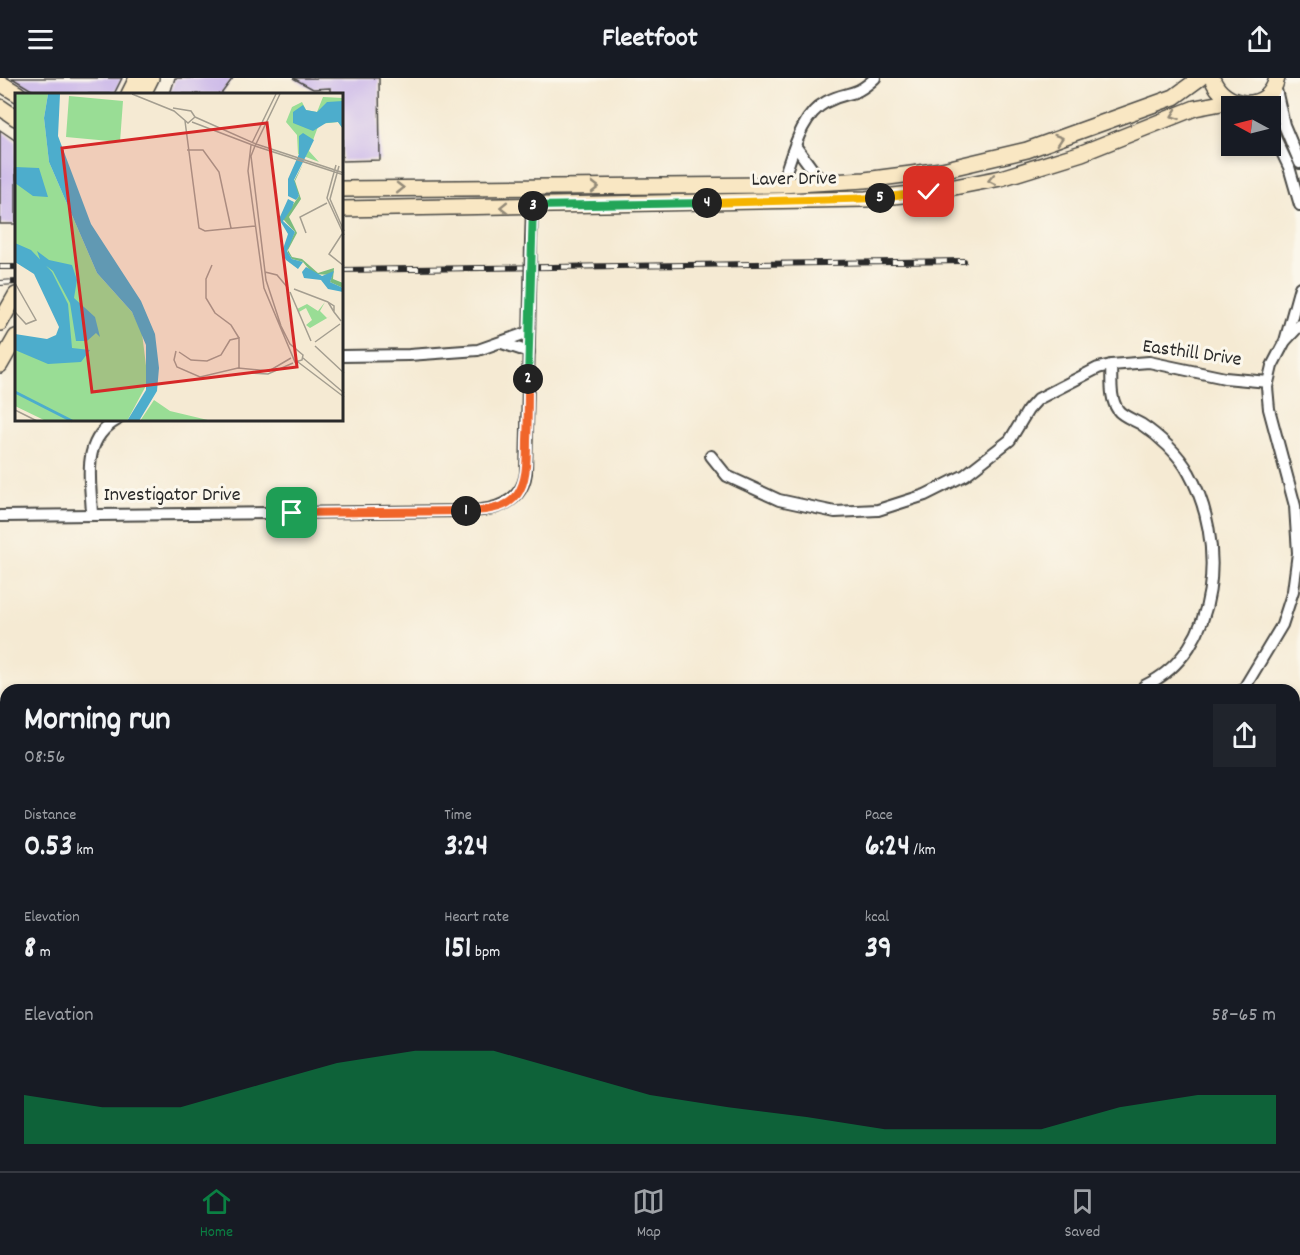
<!DOCTYPE html>
<meta charset="utf-8">
<style>
body{margin:0;font-family:Dekko,sans-serif;background:#20242c;color:#f1f3f6;height:100vh;display:flex;flex-direction:column;font-size:22px;white-space:nowrap}
*{box-sizing:border-box;margin:0}
p{font-size:20px;color:#9ea1a6}
.icon{flex:none;width:33px;height:33px;fill:none;stroke:currentColor;stroke-width:2;stroke-linecap:round;stroke-linejoin:round}
.map{position:relative;flex:1;overflow:hidden}
.panel{position:absolute;left:0px;top:606px;width:1300px;height:488px;display:flex;flex-direction:column;background:#171b24;border-radius:18px 18px 0 0;box-shadow:0 3px 9px #0003}
.panel>*{flex:none}
.needle{width:39px;rotate:277deg}
.fabs{position:absolute;left:1221px;top:18px;display:grid;gap:12px}
.fabs a{display:grid;place-items:center;width:60px;height:60px;border-radius:0px;background:#171b24;box-shadow:0 3px 9px #0003;font-size:30px}
.pin{position:absolute;display:grid;place-items:center;width:51px;height:51px;color:#fff;margin:-26px;border-radius:12px;box-shadow:0 3px 9px #0006}
.km{position:absolute;width:30px;height:30px;margin:-15px;border-radius:50%;background:#222;color:#fff;font-size:16px;line-height:30px;text-align:center}
.round{display:grid;place-items:center;flex:none;width:63px;height:63px;border-radius:0px;background:#20242c}
.summary{display:flex;align-items:center;justify-content:space-between;height:102px;padding:0 24px}
h1{font-size:33px;font-weight:800;line-height:45px}
.figures{display:grid;grid-template-columns:repeat(3,1fr);gap:9px;height:102px;padding:6px 24px}
.figures div{display:grid;align-content:center}
.figures b{font-size:30px;font-weight:800}
.figures small{font-size:16px;font-weight:400}
.figures p{font-size:16px}
.chart{height:168px;padding:12px 24px}
.chart p{display:flex;justify-content:space-between}
.chart svg{width:100%;height:108px;margin-top:6px;fill:#0b8043;opacity:.7}
header{display:flex;justify-content:space-between;align-items:center;height:78px;padding:0 24px;background:#171b24;font-size:27px;font-weight:800}
.dock{display:flex;justify-content:space-around;align-items:center;height:84px;border-top:2px solid #363941;background:#171b24;font-size:16px;color:#9ea1a6}
.dock a{display:grid;justify-items:center;gap:3px}
.dock .current{color:#0b8043}
.map>svg:first-child{display:block}
.green{fill:#99dd95;stroke:#628460;stroke-width:1.5}
.water{fill:#4dadcc;stroke:#3c6c7c;stroke-width:1.5}
.building{fill:#c8b3e8}
.lines{fill:none;stroke-linecap:round;stroke-linejoin:round}
.street-casing{stroke:#494844;stroke-width:14}
.secondary-casing{stroke:#494844;stroke-width:18}
.street{stroke:#fff;stroke-width:10}
.secondary{stroke:#f9e7c3;stroke-width:15}
.rail-casing{stroke:#2b2b2b;stroke-width:6}
.rail{stroke:#fbf7ec;stroke-width:4;stroke-dasharray:11;stroke-linecap:butt}
.street-bridge-casing{stroke:#494844;stroke-width:14;stroke-linecap:butt}
.street-bridge{stroke:#fff;stroke-width:10}
.oneway{stroke:#928977}
.split-1-casing{stroke:#fff;stroke-width:12}
.split-2-casing{stroke:#fff;stroke-width:12}
.split-3-casing{stroke:#fff;stroke-width:12}
.split-4-casing{stroke:#fff;stroke-width:12}
.split-5-casing{stroke:#fff;stroke-width:12}
.split-6-casing{stroke:#fff;stroke-width:12}
.split-1{stroke:#f0652b;stroke-width:8}
.split-2{stroke:#f0652b;stroke-width:8}
.split-3{stroke:#22a559;stroke-width:8}
.split-4{stroke:#22a559;stroke-width:8}
.split-5{stroke:#f5b400;stroke-width:8}
.split-6{stroke:#f5b400;stroke-width:8}
.labels{text-anchor:middle;dominant-baseline:central;stroke-width:6;stroke-linejoin:round;paint-order:stroke}
.street-label{font-size:20px;fill:#2b2b2b;stroke:#fbf7ec}
.inset-river{fill:none;stroke:#4dadcc;stroke-width:3}
.inset-road{fill:none;stroke:#a49e90;stroke-width:1.5}
.view{fill:#d62828;fill-opacity:0.15;stroke:#d62828;stroke-width:3}
.inset-edge{fill:none;stroke:#2b2b2b;stroke-width:3}
</style>
<header><svg class="icon" aria-label="menu" viewBox="0 0 24 24"><path d="M4 6h16M4 12h16M4 18h16"/></svg>Fleetfoot<svg class="icon" aria-label="share" viewBox="0 0 24 24"><path d="M12 15V3M7 8l5-5 5 5M5 13v7h14v-7"/></svg></header>
<div class="map">
<svg width="1300" height="1093" viewBox="0 0 1300 1093">
<rect width="100%" height="100%" fill="#fbf7ec"/>
<filter id="ink" filterUnits="userSpaceOnUse"><feTurbulence type="fractalNoise" baseFrequency=".0167" numOctaves="2"/><feDisplacementMap in="SourceGraphic" scale="12" xChannelSelector="R" yChannelSelector="G"/><feConvolveMatrix kernelMatrix="1 2 1 2 8 2 1 2 1" color-interpolation-filters="sRGB"/></filter>
<filter id="wash" filterUnits="userSpaceOnUse"><feTurbulence type="fractalNoise" baseFrequency=".008" numOctaves="4" result="noise"/><feDisplacementMap in="SourceGraphic" scale="24" xChannelSelector="R" yChannelSelector="G"/><feGaussianBlur stdDeviation="1.35" result="paint"/><feColorMatrix in="noise" values="0 0 0 0 0 0 0 0 0 0 0 0 0 0 0 0 0 1.4 0 .05"/><feComposite in="paint" operator="in"/></filter>
<g filter="url(#wash)">
<rect width="100%" height="100%" fill="#f5ead3"/>
<path class="green" d="M 1295,793 L 1300,795 L 1300,1093 L 340,1093 L 366,1088 L 1294,1088 Z"/>
<g class="water">
<path d="M 1295,735 L 1300,737 L 1300,795 L 1295,793 Z"/>
<path d="M 49,1088 L 366,1088 L 340,1093 L 22,1093 Z"/>
<path d="M 846,1088 L 1028,1088 L 1027,1093 L 838,1093 Z"/>
<path d="M 1070,1088 L 1108,1088 L 1112,1093 L 1068,1093 Z"/>
</g>
<g id="blocks">
<g class="building">
<path d="M 12,0 L 122,0 L 114,16 L 38,16 Z"/>
<path d="M 175,0 L 233,0 L 221,16 L 170,16 Z"/>
<path d="M 293,0 L 379,0 L 380,82 L 342,83 L 342,16 L 330,16 L 330,10 L 313,11 Z"/>
<path d="M 0,52 L 16,63 L 16,146 L 0,146 Z"/>
</g>
</g>
</g>
<g filter="url(#ink)">
<use href="#blocks" fill-opacity="0" stroke="#494844" stroke-width="1.5"/>
<g class="lines">
<g class="street-casing">
<g id="street">
<path d="M 1275,7 L 1284,47 L 1300,85"/>
<path d="M 1270,49 L 1289,89 L 1300,127"/>
<path d="M 796,69 L 823,106"/>
<path d="M 781,107 C 792,80 799,38 826,24 C 848,12 853,21 875,0"/>
<path d="M 531,163 L 532,128"/>
<path d="M 1286,262 L 1300,247"/>
<path d="M 502,265 L 529,274"/>
<path d="M 342,278 L 409,277 L 478,272 L 529,254"/>
<path d="M 711,378 L 727,398 L 779,422 L 835,434 L 878,432 L 925,417 L 965,397 L 1010,362 L 1028,332 L 1038,321 L 1098,290 L 1111,287"/>
<path d="M 92,437 C 91,401 80,363 117,342"/>
<path d="M 0,438 L 470,433 C 496,432 522,424 526,395 L 530,216"/>
<path d="M 1144,608 C 1222,572 1226,461 1189,395 C 1179,376 1159,358 1141,346 C 1134,342 1122,338 1118,332 C 1109,320 1112,300 1111,287 L 1149,284 L 1225,300 L 1268,304"/>
<path d="M 1243,612 L 1282,547 L 1293,513 L 1298,475 L 1295,428 L 1269,331 L 1267,309 L 1272,288 L 1285,263 L 1300,209"/>
</g>
</g>
<g class="secondary-casing">
<g id="secondary">
<path d="M 1212,0 C 1223,31 1269,36 1277,0"/>
<path d="M 0,5 L 18,16"/>
<path d="M 129,16 L 137,0"/>
<path d="M 143,16 L 151,0"/>
<path d="M 0,29 L 16,40"/>
<path d="M 342,111 L 781,107 L 865,102 L 942,92 L 1027,72 L 1174,19 L 1200,0"/>
<path d="M 342,131 L 866,121 L 929,114 L 1001,100 L 1082,75 L 1195,30 L 1232,23"/>
<path d="M 0,245 L 16,217"/>
<path d="M 0,287 L 16,259"/>
</g>
</g>
<use href="#street" class="street"/>
<use href="#secondary" class="secondary"/>
<g class="rail-casing">
<g id="rail">
<path d="M 0,189 L 16,189"/>
<path d="M 342,192 L 964,183"/>
<path d="M 0,205 L 16,204"/>
</g>
</g>
<use href="#rail" class="rail"/>
<g class="street-bridge-casing">
<path id="street-bridge" d="M 530,216 L 531,163"/>
</g>
<use href="#street-bridge" class="street-bridge"/>
</g>
<defs><path id="oneway-chevron" d="M-2-3.5L2.5 0L-2 3.5" fill="none" stroke-width="1.6" stroke-linecap="round" stroke-linejoin="round" transform="scale(1.5)"/></defs>
<g class="oneway">
<use href="#oneway-chevron" transform="translate(1175 37) rotate(160)"/>
<use href="#oneway-chevron" transform="translate(1059 61) rotate(-18)"/>
<use href="#oneway-chevron" transform="translate(992 102) rotate(169)"/>
<use href="#oneway-chevron" transform="translate(595 109)"/>
<use href="#oneway-chevron" transform="translate(400 110) rotate(-1)"/>
<use href="#oneway-chevron" transform="translate(504 129) rotate(179)"/>
</g>
</g>
<g class="lines" filter="url(#ink)">
<g class="split-1-casing">
<path id="split-1" d="M 292,435 L 466,433"/>
</g>
<g class="split-2-casing">
<path id="split-2" d="M 466,433 C 522,433 527,412 527,362 C 528,342 528,322 528,301"/>
</g>
<g class="split-3-casing">
<path id="split-3" d="M 528,301 L 533,128"/>
</g>
<g class="split-4-casing">
<path id="split-4" d="M 533,128 L 707,125"/>
</g>
<g class="split-5-casing">
<path id="split-5" d="M 707,125 L 880,120"/>
</g>
<g class="split-6-casing">
<path id="split-6" d="M 880,120 L 929,114"/>
</g>
<use href="#split-1" class="split-1"/>
<use href="#split-2" class="split-2"/>
<use href="#split-3" class="split-3"/>
<use href="#split-4" class="split-4"/>
<use href="#split-5" class="split-5"/>
<use href="#split-6" class="split-6"/>
</g>
<g class="labels">
<g class="street-label">
<text transform="translate(794 102) rotate(-1)">Laver Drive</text>
<text transform="translate(1192 276) rotate(8)">Easthill Drive</text>
<text x="172" y="418">Investigator Drive</text>
</g>
</g>
<g transform="translate(15 15)">
<rect width="328" height="328" fill="#f5ead3"/>
<path d="M 0,1 L 33,1 L 29,25 L 34,69 L 82,180 L 117,219 L 127,240 L 133,289 L 112,328 L 31,328 L 0,313 L 0,249 L 26,256 L 48,241 L 16,169 L 0,161 ZM 54,3 L 108,8 L 105,49 L 51,44 ZM 308,4 L 328,5 L 328,36 L 323,29 L 304,31 L 294,58 L 304,69 L 283,61 L 282,42 L 271,29 L 277,14 L 287,9 L 291,17 L 302,19 ZM 310,209 L 305,218 L 312,225 L 319,221 L 295,235 L 291,232 L 297,227 L 291,215 L 284,219 L 282,216 L 292,211 L 303,218 ZM 139,307 L 155,318 L 197,328 L 125,328 Z" fill="#99dd95"/>
<path d="M 288,71 L 280,88 L 286,106 L 274,124 L 282,140 L 273,157 L 277,164 L 287,166 L 303,180 L 319,175 L 318,186 L 328,190 L 328,195 L 315,189 L 317,182 L 298,181 L 288,169 L 277,166 L 273,160 L 272,155 L 280,139 L 268,126 L 284,103 L 278,90 Z" fill="#7abc7e"/>
<path d="M 33,1 L 45,1 L 43,43 L 76,131 L 126,208 L 140,241 L 144,275 L 142,298 L 124,328 L 112,328 L 131,297 L 131,252 L 117,219 L 82,180 L 34,69 L 29,25 ZM 328,8 L 328,36 L 323,29 L 311,30 L 298,38 L 278,30 L 278,19 L 288,12 L 291,17 L 302,19 L 312,9 ZM 288,40 L 299,47 L 279,87 L 284,103 L 281,107 L 273,103 L 273,86 L 284,61 L 284,43 ZM 0,74 L 24,75 L 33,104 L 18,103 L 0,90 ZM 273,106 L 279,109 L 277,115 L 268,128 L 280,139 L 272,158 L 277,166 L 288,169 L 283,176 L 271,167 L 267,159 L 273,141 L 264,126 ZM 0,150 L 16,157 L 37,179 L 53,211 L 57,255 L 75,257 L 66,269 L 33,271 L 0,257 L 0,241 L 32,246 L 41,242 L 44,234 L 19,181 L 0,169 ZM 22,158 L 34,167 L 57,172 L 62,187 L 59,205 L 80,224 L 85,244 L 81,240 L 72,248 L 61,248 L 55,210 L 38,178 L 26,169 ZM 291,174 L 307,183 L 319,178 L 315,189 L 328,195 L 328,199 L 313,196 L 306,187 L 289,185 L 287,179 Z" fill="#4dadcc"/>
<path class="inset-river" d="M 0,299 L 57,328"/>
<path class="inset-road" d="M 117,1 L 159,18 L 173,30 L 180,24M 158,15 L 176,18 L 180,24M 180,24 L 241,51M 170,28 L 184,135 L 190,138 L 240,133M 177,29 L 240,53 L 265,1M 237,50 L 261,1M 241,51 L 329,80M 236,52 L 233,78 L 249,195 L 280,269 L 287,267 L 288,262 L 275,251 L 266,233 L 251,187 L 236,63 L 240,53 L 329,82M 172,57 L 188,57 L 204,79 L 216,135M 321,72 L 312,105 L 329,142M 324,73 L 315,106 L 329,138M 291,140 L 285,124 L 312,110M 327,141 L 314,161 L 329,173M 197,172 L 191,186 L 191,205 L 200,220 L 216,232 L 224,245M 250,179 L 262,182 L 273,195M 0,190 L 21,227 L 11,231 L 0,219M 279,196 L 313,209M 275,199 L 296,248M 319,219 L 319,213 L 313,209 L 319,219 L 326,228M 300,249 L 325,231M 300,253 L 329,280M 161,258 L 159,267 L 162,274 L 185,284 L 223,275 L 254,278 L 276,265M 164,259 L 176,267 L 192,268 L 206,262 L 215,247 L 224,245 L 224,275M 288,265 L 329,300M 283,269 L 329,304M 236,280 L 253,281 L 278,270M 0,317 L 22,328"/>
<path class="view" d="M 252,30 L 282,274 L 77,299 L 47,55 Z"/>
<rect width="328" height="328" class="inset-edge"/>
</g>
</svg>
<div class="fabs">
<a><svg class="needle" viewBox="-14 -14 28 28"><path d="M0-13l5 13h-10z" fill="#e53935"/><path d="M0 13l5-13h-10z" fill="#9ea1a6"/></svg></a>
</div>
<div class="pin" style="left:292px;top:435px;background:#1e9e55"><svg class="icon" aria-label="arrive" viewBox="0 0 24 24"><path d="M6 21V4h12l-3 4 3 4H6"/></svg></div>
<div class="pin" style="left:929px;top:114px;background:#d93025"><svg class="icon" aria-label="check" viewBox="0 0 24 24"><path d="M5 12l5 5 9-10"/></svg></div>
<b class="km" style="left:466px;top:433px">1</b>
<b class="km" style="left:528px;top:301px">2</b>
<b class="km" style="left:533px;top:128px">3</b>
<b class="km" style="left:707px;top:125px">4</b>
<b class="km" style="left:880px;top:120px">5</b>
<section class="panel">
<div class="summary"><div><h1>Morning run</h1><p>08:56</p></div><a class="round"><svg class="icon" aria-label="share" viewBox="0 0 24 24"><path d="M12 15V3M7 8l5-5 5 5M5 13v7h14v-7"/></svg></a></div>
<div class="figures">
<div><p>Distance</p><b>0.53<small> km</small></b></div>
<div><p>Time</p><b>3:24</b></div>
<div><p>Pace</p><b>6:24<small> /km</small></b></div>
</div>
<div class="figures">
<div><p>Elevation</p><b>8<small> m</small></b></div>
<div><p>Heart rate</p><b>151<small> bpm</small></b></div>
<div><p>kcal</p><b>39</b></div>
</div>
<div class="chart"><p><span>Elevation</span>58–65 m</p>
<svg viewBox="0 0 160 44" preserveAspectRatio="none"><path d="M0 44V24L10 29L20 29L30 20L40 11L50 6L60 6L70 15L80 24L90 29L100 33L110 38L120 38L130 38L140 29L150 24L160 24V44z"/></svg>
</div>
</section>
</div>
<nav class="dock">
<a class="current"><svg class="icon" aria-label="home" viewBox="0 0 24 24"><path d="M3 11l9-7 9 7M6 9v11h12V9"/></svg>Home</a>
<a><svg class="icon" aria-label="map" viewBox="0 0 24 24"><path d="M3 6l6-2 6 2 6-2v14l-6 2-6-2-6 2zM9 4v14M15 6v14"/></svg>Map</a>
<a><svg class="icon" aria-label="saved" viewBox="0 0 24 24"><path d="M7 4h10v16l-5-4-5 4z"/></svg>Saved</a>
</nav>
